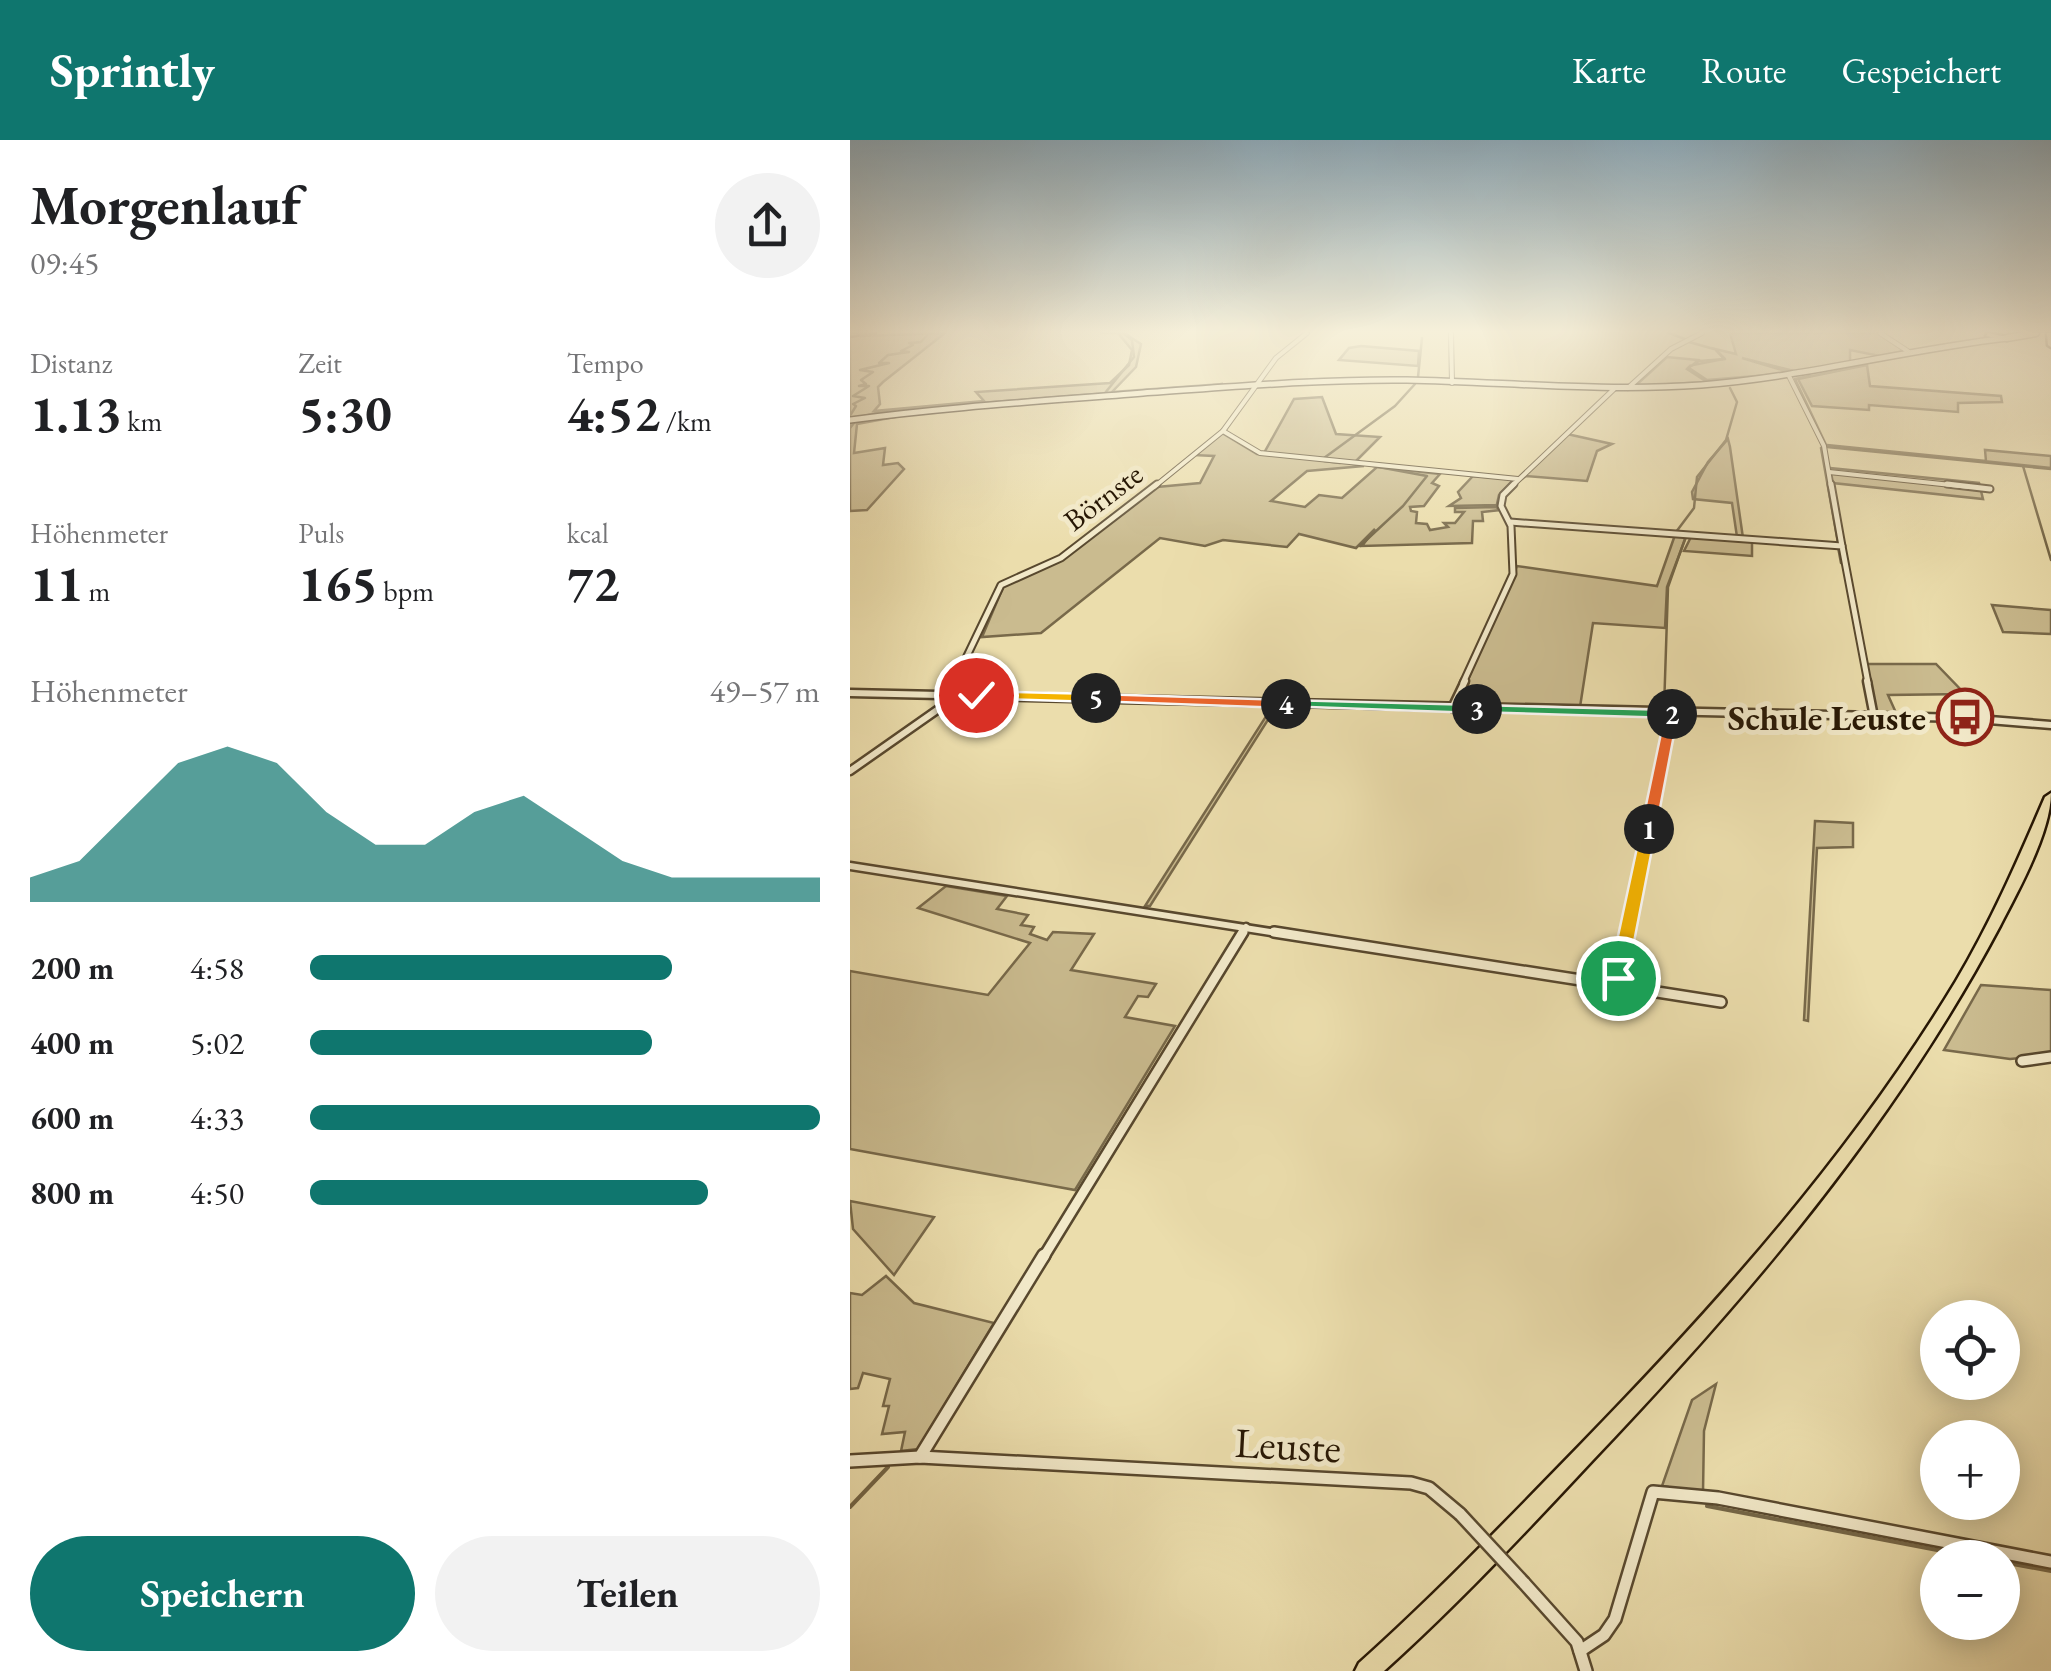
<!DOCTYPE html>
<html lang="de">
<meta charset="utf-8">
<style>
body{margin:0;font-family:"EB Garamond",serif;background:#f2f2f2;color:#202124;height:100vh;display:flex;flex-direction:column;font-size:38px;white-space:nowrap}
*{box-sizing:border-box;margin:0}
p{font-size:32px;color:#757577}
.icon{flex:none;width:55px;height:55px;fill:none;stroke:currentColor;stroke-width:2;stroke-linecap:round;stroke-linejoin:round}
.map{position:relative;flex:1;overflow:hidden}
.panel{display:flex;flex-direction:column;background:#fff;width:850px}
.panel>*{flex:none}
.fabs{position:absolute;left:1070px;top:1160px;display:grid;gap:20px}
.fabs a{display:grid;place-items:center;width:100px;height:100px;border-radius:50%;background:#fff;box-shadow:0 5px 25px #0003;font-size:50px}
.pin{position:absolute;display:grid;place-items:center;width:85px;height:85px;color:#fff;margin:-42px;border:5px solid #fff;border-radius:50%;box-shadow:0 2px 10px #0007}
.km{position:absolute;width:50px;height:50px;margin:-25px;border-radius:50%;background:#222;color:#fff;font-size:28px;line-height:50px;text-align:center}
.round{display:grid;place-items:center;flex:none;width:105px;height:105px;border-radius:52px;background:#f2f2f2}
.overview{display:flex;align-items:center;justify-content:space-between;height:170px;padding:0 30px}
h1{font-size:55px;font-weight:700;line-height:75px}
.metrics{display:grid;grid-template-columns:repeat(3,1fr);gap:15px;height:170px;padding:10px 30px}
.metrics div{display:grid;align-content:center}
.metrics b{font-size:50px;font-weight:700}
.metrics small{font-size:28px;font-weight:400}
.metrics p{font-size:28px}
.chart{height:280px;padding:20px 30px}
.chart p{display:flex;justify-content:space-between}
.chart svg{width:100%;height:180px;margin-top:10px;fill:#0f766e;opacity:.7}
.cta{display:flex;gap:20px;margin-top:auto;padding:20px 30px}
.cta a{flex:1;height:115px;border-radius:60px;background:#0f766e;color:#fff;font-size:40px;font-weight:700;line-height:115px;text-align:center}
.cta a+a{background:#f2f2f2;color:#202124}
ul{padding:0 30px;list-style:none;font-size:32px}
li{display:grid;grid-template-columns:160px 120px 1fr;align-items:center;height:75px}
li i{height:25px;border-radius:12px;background:#0f766e}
header{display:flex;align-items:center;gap:60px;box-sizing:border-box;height:140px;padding:0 50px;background:#0f766e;color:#fff}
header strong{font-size:48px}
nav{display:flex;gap:55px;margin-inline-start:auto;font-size:35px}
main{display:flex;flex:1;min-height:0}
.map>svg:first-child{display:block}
.green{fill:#cabb8f;stroke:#78694a;stroke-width:2.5}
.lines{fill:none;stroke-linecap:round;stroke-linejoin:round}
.stream-far1{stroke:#746647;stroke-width:2.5}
.stream{stroke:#746647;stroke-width:4}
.street-far4-casing{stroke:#58482e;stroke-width:6}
.street-far3-casing{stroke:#58482e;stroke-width:9}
.street-far2-casing{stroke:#58482e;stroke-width:11}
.street-far1-casing{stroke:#58482e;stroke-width:14}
.street-casing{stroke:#58482e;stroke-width:16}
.secondary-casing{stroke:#271704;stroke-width:8}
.primary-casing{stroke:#271704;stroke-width:9}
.highway-casing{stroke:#271704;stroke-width:5}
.street-far4{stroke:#f2e9c9;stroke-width:4}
.street-far3{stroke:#f2e9c9;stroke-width:5}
.street-far2{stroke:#f2e9c9;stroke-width:6}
.street-far1{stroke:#f2e9c9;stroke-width:9}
.street{stroke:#f2e9c9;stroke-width:11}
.secondary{stroke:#f2e9c9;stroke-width:5}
.primary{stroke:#ebddac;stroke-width:6}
.highway{fill:#ebddac;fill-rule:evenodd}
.rail{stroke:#271704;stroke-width:2.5;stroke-dasharray:10 10;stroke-linecap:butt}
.street-bridge-casing{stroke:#58482e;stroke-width:16;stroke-linecap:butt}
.street-bridge{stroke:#f2e9c9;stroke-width:11}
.split-1{fill:#f5b400;stroke:#fff;stroke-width:2.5}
.split-2{fill:#f0652b;stroke:#fff;stroke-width:2.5}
.split-3{fill:#22a559;stroke:#fff;stroke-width:2.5}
.split-4{fill:#22a559;stroke:#fff;stroke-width:2.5}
.split-5{fill:#f0652b;stroke:#fff;stroke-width:2.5}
.split-6{fill:#f5b400;stroke:#fff;stroke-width:2.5}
.labels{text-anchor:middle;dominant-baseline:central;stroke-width:10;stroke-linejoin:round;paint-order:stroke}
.far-street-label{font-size:30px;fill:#271704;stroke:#f2e9c9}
.poi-label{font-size:35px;font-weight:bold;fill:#271704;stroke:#f2e9c9;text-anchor:end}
.near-street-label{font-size:42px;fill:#271704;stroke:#f2e9c9}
</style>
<header>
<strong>Sprintly</strong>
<nav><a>Karte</a><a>Route</a><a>Gespeichert</a></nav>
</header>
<main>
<section class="panel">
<div class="overview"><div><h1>Morgenlauf</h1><p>09:45</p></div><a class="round"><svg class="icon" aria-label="share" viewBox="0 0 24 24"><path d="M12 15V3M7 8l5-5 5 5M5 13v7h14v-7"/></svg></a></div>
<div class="metrics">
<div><p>Distanz</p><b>1.13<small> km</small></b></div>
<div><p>Zeit</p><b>5:30</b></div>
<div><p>Tempo</p><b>4:52<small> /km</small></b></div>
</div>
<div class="metrics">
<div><p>Höhenmeter</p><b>11<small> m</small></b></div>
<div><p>Puls</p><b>165<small> bpm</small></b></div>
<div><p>kcal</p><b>72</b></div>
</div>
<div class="chart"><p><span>Höhenmeter</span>49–57 m</p>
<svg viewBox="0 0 160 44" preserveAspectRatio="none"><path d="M0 44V38L10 34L20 22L30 10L40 6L50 10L60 22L70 30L80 30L90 22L100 18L110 26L120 34L130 38L140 38L150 38L160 38V44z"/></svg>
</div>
<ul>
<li><b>200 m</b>4:58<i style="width:71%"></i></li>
<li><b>400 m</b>5:02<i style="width:67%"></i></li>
<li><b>600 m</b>4:33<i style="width:100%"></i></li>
<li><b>800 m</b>4:50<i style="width:78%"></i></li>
</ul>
<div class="cta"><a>Speichern</a><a>Teilen</a></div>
</section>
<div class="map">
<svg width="1201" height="1531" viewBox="0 0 1201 1531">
<rect width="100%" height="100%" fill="#ebddac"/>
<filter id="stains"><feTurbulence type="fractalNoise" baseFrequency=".002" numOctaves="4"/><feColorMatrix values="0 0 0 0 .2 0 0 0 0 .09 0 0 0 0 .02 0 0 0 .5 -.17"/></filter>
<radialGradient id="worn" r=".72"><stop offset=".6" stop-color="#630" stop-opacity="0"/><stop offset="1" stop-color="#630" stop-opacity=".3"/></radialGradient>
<g class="green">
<path d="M 0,193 L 22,193 L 10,196 L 95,193 L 33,242 L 28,247 L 30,264 L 24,271 L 134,261 L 126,252 L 260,243 L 279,225 L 282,210 L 268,193 L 250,193 L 274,193 L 291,204 L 286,227 L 262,252 L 373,244 L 41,270 L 0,279 Z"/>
<path d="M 880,193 L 1028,193 L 1055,211 L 1030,216 L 1000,210 L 1000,222 L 948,232 L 892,218 L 942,233 L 857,240 L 839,228 L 841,225 L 837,229 L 857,242 L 785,246 L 817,217 L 848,220 L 843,225 L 874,219 L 865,209 L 886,214 Z"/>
<path d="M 511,206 L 569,211 L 568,226 L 489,220 L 499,208 Z"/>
<path d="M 1017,225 L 1020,246 L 1151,256 L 1152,262 L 1108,263 L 1108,272 L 1019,265 L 1019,270 L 962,266 L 948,239 Z"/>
<path d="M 472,257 L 486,294 L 530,297 L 503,324 L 514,326 L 457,331 L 421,361 L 455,367 L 469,355 L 492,358 L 527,327 L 590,334 L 582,343 L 589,346 L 574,366 L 560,367 L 561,371 L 567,372 L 566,383 L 577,384 L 580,390 L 598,387 L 594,383 L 605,383 L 614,372 L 605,372 L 605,368 L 646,367 L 650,370 L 632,372 L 633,381 L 623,381 L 622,403 L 512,406 L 525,389 L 506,408 L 449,394 L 437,407 L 373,400 L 355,406 L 310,398 L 191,493 L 132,497 L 154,445 L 205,423 L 307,347 L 350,343 L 364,316 L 342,315 L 372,293 L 407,314 L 433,316 L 414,313 L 444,259 Z"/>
<path d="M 61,274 L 7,284 L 4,313 L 35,308 L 33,325 L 48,323 L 54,329 L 17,370 L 0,371 L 0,283 Z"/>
<path d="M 717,294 L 762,304 L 747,311 L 737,341 L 676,336 L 668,342 Z"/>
<path d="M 878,299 L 880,307 L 893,398 L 887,397 L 882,363 L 843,359 L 842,352 L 858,322 Z"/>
<path d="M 977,305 L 1136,321 L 1135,310 L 1201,316 L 1201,328 Z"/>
<path d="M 980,328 L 1129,343 L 1133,359 L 983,343 Z"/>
<path d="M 623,336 L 661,339 L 664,341 L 650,355 L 648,365 L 599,366 L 611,358 L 608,352 Z"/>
<path d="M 825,395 L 836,397 L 817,447 L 815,488 L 743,483 L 730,567 L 607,565 L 667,426 L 807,446 Z"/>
<path d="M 841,397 L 902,401 L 902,416 L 834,411 Z"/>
<path d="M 1142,465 L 1201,470 L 1201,494 L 1153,492 Z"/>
<path d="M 1017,524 L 1086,524 L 1115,554 L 1038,555 L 1047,575 L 1025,571 Z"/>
<path d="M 422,567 L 426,567 L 300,766 L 295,766 Z"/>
<path d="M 965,681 L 1003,683 L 1003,707 L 967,708 L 958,881 L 954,880 Z"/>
<path d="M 96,746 L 157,756 L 147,769 L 178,775 L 171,785 L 184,787 L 180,794 L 197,800 L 203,792 L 244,794 L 221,830 L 306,844 L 298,857 L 288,856 L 275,877 L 325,886 L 225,1050 L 0,1009 L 0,831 L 138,855 L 180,803 L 68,768 Z"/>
<path d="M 1131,845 L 1201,850 L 1201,915 L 1160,919 L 1094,910 Z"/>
<path d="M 0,1061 L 84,1077 L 44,1135 L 3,1089 Z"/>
<path d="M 36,1136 L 64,1163 L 144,1183 L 68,1309 L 51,1311 L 55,1292 L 32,1294 L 39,1266 L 33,1266 L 40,1239 L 13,1233 L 8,1248 L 0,1249 L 0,1153 L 12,1155 Z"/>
<path d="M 866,1244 L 854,1291 L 853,1353 L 812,1346 L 842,1260 Z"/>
</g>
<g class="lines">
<g class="stream-far1">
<path d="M 819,193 L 835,199"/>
<path d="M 839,202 L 864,209"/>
<path d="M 866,210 L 875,219 L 849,221 L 838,228 L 857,241 L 875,240"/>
<path d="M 960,236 L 945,239 L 977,307 L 1201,329"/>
<path d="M 568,237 L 572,198"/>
<path d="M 255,253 L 284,217 L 282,200 L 273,193"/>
<path d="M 1,274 L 6,266 L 3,264 L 15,258 L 3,256 L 19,246 L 9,246 L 16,244 L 11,240 L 23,232 L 10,230 L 39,223 L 29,223 L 38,215 L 59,212 L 51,211 L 63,205 L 59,203 L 71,202 L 79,193"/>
<path d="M 0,288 L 4,283"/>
<path d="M 971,308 L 988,403"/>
<path d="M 474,318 L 545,266 L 565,244"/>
<path d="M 474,321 L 490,323"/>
<path d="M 1173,326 L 1201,420"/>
<path d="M 647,364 L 649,355 L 663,340"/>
<path d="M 826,392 L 844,368 L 847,337 L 876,300 L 887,262 L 880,248"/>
<path d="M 510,406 L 553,366 L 577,336 L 523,326"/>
<path d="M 988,407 L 991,423"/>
<path d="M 301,563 L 595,571"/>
<path d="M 814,569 L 818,447 L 836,396"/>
</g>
<g class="stream">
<path d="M 857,1366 L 1129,1418"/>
<path d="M 0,1367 L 38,1327"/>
<path d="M 1152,1422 L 1201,1431"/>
</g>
<g class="street-far4-casing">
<g id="street-far4">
<path d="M 601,193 L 602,243"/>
<path d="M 1030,193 L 1059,212"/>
<path d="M 939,236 L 974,306 L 981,347"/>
<path d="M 778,248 L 821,209 L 852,193"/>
<path d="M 373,291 L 410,313 L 668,339"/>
<path d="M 979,332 L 1120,347"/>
<path d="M 304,347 L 373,291 L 426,218 L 457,193"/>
<path d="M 661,347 L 764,249"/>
</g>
</g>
<g class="street-far3-casing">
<g id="street-far3">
<path d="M 981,344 L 992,406"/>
<path d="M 1097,344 L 1140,349"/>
<path d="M 660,382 L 992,406 L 1018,543"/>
<path d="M 104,543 L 151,445 L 211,418 L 307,344"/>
<path d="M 613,543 L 663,434 L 661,386 L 651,366 L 653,355 L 664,344"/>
</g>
</g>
<g class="street-far2-casing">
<g id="street-far2">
<path d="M 1017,541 L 1024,577"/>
<path d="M 0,553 L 1115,578 L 1201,585"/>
<path d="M 99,554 L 105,541"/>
<path d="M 602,568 L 615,541"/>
<path d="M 0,631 L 107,556"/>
<path d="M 0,726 L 440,795"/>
<path d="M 391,795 L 396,787"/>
<path d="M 777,795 L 822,574"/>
</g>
</g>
<g class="street-far1-casing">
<g id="street-far1">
<path d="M 424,792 L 871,862"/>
<path d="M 766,847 L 777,792"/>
<path d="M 1172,921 L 1201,917"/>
<path d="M 193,1118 L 393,792"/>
</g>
</g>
<g class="street-casing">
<g id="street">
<path d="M 70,1317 L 194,1115"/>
<path d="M 0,1321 L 70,1317 L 561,1343 L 579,1348 L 610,1374"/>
<path d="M 674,1443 L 727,1502 L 736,1531"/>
<path d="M 730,1511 L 754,1495 L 765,1479 L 803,1352 L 868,1358 L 1201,1422"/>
</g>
</g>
<g class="secondary-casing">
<path id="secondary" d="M 0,280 C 97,267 195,261 293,253 C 381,247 469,239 557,240 C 656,242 753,252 851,245 C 954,237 1054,210 1157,198"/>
</g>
<g class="primary-casing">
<path id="primary" d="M 1157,198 L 1186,193"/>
</g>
<g class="highway-casing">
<g id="highway">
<path d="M 1138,193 L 1160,198 L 1157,200 L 1136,196 Z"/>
<path d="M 1197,193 L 1201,193 L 1201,207 L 1198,205 Z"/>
<path d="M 1201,653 C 1201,692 1168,751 1150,786 C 1044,986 897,1158 742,1321 C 675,1393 607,1465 534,1531 L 505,1531 L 509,1523 C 586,1454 658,1379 730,1305 C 869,1162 1003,1012 1106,841 C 1141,782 1168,720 1195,657 Z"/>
</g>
</g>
<use href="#street-far4" class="street-far4"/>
<use href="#street-far3" class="street-far3"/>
<use href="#street-far2" class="street-far2"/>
<use href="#street-far1" class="street-far1"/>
<use href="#street" class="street"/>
<use href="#secondary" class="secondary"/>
<use href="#primary" class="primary"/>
<use href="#highway" class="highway"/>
<path class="rail" d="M 0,197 L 27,193"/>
<g class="street-bridge-casing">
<path id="street-bridge" d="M 610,1374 L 674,1443"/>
</g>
<use href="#street-bridge" class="street-bridge"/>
</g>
<linearGradient id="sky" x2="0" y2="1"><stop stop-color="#8eaab9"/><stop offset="0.47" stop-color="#f6f0da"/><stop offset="1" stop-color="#f6f0da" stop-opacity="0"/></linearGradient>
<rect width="1201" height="407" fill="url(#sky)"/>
<path class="split-1" d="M 799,685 L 806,689 L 777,838 L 768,844 L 759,838 L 791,689 Z"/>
<path class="split-2" d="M 822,570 L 828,574 L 806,689 L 799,694 L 791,689 L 815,574 Z"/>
<path class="split-3" d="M 627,565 L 822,570 L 828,574 L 822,578 L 623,572 L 623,566 Z"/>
<path class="split-4" d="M 436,560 L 627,565 L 634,569 L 627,573 L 431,566 L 431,561 Z"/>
<path class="split-5" d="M 246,554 L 436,560 L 442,564 L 436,568 L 241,561 L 241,555 Z"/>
<path class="split-6" d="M 126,551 L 246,554 L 252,558 L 246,562 L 121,558 L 119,555 Z"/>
<defs>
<g id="bus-ring" transform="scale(2.875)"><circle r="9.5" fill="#f2e9c9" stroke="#8f2418" stroke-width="1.5"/><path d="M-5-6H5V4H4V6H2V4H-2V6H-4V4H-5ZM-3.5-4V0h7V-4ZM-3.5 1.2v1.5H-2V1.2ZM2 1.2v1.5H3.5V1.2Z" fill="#8f2418"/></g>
</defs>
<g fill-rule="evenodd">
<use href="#bus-ring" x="1115" y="577"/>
</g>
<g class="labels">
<g class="far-street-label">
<text transform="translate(253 357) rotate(-37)">Börnste</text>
</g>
<g class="poi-label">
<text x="1076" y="577">Schule Leuste</text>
</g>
<g class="near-street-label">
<text transform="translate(438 1305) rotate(3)">Leuste</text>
</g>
</g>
<rect width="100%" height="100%" filter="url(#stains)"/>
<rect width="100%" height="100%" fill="url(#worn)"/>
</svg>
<div class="fabs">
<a><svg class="icon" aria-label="locate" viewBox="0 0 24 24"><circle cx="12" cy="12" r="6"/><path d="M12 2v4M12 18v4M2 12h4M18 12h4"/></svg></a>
<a>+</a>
<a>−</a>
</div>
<div class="pin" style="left:768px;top:838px;background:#1e9e55"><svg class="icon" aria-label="arrive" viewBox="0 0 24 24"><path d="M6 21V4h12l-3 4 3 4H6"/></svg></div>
<div class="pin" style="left:126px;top:555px;background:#d93025"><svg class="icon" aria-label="check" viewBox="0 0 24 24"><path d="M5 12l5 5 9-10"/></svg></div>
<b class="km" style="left:799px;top:689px">1</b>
<b class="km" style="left:822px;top:574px">2</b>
<b class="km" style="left:627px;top:569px">3</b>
<b class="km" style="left:436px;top:564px">4</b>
<b class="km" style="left:246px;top:558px">5</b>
</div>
</main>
